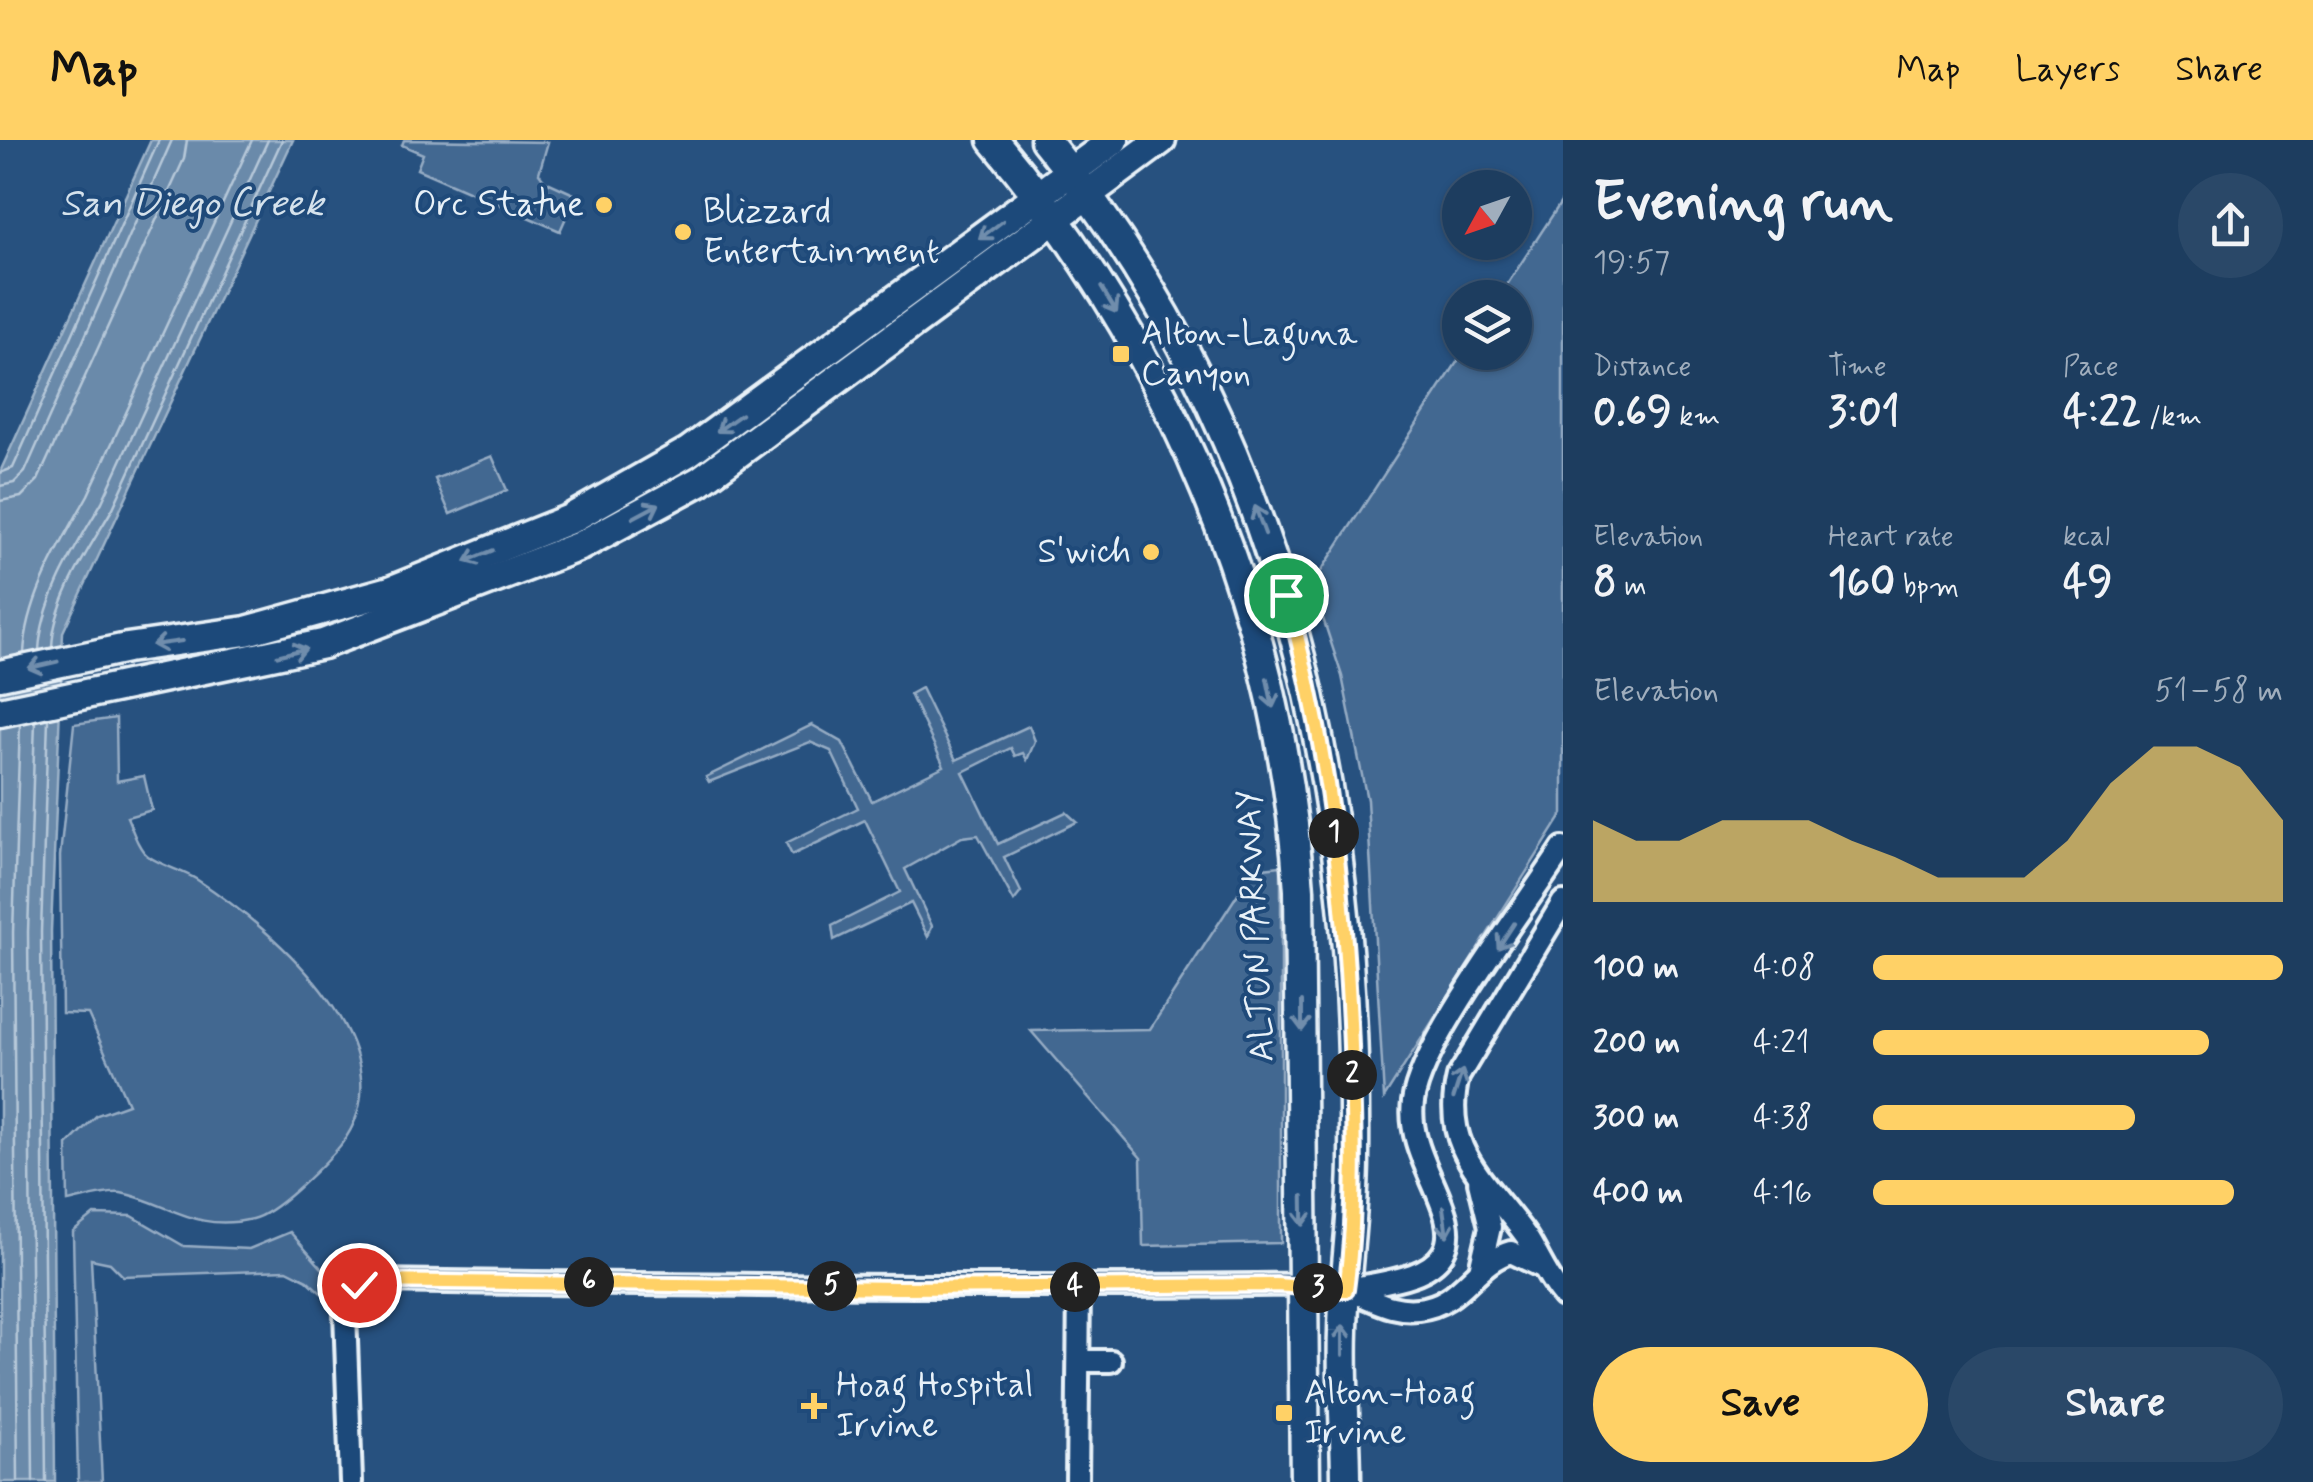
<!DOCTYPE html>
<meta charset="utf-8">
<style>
body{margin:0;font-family:Mynerve,sans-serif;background:#2a4868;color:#f1f3f6;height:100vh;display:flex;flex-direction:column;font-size:38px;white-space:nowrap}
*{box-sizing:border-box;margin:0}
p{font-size:32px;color:#a0aebd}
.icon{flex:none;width:55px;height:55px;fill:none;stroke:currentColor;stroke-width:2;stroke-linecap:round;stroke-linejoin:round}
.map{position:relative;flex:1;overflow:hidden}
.side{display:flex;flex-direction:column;background:#1d3d5f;width:750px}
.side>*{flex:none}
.needle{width:65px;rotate:230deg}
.fabs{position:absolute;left:1442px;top:30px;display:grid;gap:20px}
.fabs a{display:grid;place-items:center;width:90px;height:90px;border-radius:50%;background:#1d3d5f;box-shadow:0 2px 8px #0004,0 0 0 2px #3b5674;font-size:50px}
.pin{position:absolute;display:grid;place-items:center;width:85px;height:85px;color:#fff;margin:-42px;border:5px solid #fff;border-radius:50%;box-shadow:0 2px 10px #0007}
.km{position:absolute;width:50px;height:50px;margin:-25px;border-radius:50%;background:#222;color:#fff;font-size:28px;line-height:50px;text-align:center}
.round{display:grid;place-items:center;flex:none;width:105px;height:105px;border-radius:52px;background:#2a4868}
.overview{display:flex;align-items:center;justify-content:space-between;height:170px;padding:0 30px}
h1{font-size:55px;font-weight:700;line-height:75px}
.stats{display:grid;grid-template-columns:repeat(3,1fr);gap:15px;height:170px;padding:10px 30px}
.stats div{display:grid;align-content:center}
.stats b{font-size:42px;font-weight:700}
.stats small{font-size:28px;font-weight:400}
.stats p{font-size:28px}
.chart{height:280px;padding:20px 30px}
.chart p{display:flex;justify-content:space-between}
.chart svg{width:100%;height:180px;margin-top:10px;fill:#ffd166;opacity:.7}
.button{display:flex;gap:20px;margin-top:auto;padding:20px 30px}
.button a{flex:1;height:115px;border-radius:60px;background:#ffd166;color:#111;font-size:40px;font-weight:700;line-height:115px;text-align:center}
.button a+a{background:#2a4868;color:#f1f3f6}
ul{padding:0 30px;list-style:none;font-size:32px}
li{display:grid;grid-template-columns:160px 120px 1fr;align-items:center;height:75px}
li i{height:25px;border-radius:12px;background:#ffd166}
header{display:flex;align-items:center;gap:60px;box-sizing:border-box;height:140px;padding:0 50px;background:#ffd166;color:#111}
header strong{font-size:48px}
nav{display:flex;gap:55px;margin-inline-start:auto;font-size:35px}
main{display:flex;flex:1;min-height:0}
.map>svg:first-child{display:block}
.green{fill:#436891;stroke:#96acc4;stroke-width:2.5}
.water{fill:#6b8aaa;stroke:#9db3c9;stroke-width:2.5}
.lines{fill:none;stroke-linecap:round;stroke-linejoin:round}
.shore{stroke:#b6c8d9;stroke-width:2.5}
.minor-casing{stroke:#e8f1f8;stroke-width:28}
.secondary-casing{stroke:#e8f1f8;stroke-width:35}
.minor{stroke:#1f4a7a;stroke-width:20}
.secondary{stroke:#1f4a7a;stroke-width:28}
.oneway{stroke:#6f8dac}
.route-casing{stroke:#fff;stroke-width:20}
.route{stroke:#ffd166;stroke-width:12}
.poi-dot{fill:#ffd166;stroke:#1f4a7a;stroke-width:4}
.labels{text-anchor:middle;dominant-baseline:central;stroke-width:8;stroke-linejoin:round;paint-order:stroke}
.poi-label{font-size:35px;fill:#e8f1f8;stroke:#1f4a7a;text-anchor:start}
.street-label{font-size:35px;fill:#e8f1f8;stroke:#1f4a7a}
.water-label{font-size:38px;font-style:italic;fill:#d5e2ec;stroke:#1f4a7a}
</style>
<header>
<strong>Map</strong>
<nav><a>Map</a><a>Layers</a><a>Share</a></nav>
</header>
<main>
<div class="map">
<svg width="1563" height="1342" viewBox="0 0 1563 1342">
<rect width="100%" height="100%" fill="#27517f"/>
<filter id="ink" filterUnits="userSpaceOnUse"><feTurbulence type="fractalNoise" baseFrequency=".01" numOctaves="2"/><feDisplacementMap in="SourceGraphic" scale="20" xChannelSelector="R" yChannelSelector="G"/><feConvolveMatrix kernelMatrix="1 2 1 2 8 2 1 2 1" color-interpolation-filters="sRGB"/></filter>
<g filter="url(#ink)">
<g class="green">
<path d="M 404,0 L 548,2 L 539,33 L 545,41 L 576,55 L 560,91 L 417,29 L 423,14 L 402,5 Z"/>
<path d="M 1563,59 L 1563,674 L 1384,958 L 1367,660 L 1342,536 L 1312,445 L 1463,213 L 1515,212 L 1515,158 L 1499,157 Z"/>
<path d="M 492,316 L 507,350 L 450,374 L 435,339 Z"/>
<path d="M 921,548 L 956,620 L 1029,586 L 1035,601 L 1027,620 L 1023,613 L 1015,616 L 1011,608 L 963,632 L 998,704 L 1066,672 L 1077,682 L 1004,717 L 1021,752 L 1014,761 L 978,695 L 962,697 L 905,729 L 932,786 L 928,797 L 911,763 L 834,800 L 832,786 L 900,752 L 865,680 L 792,715 L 786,703 L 858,668 L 831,611 L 810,602 L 709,642 L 706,637 L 812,585 L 842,602 L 872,661 L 944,626 L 910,554 Z"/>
<path d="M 116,578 L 117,641 L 144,636 L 152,670 L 127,677 C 132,688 138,709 148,716 C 162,726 181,730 196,739 C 273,789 423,916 334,1013 C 318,1030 275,1074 252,1079 C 194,1093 168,1062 121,1053 C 106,1051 83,1059 68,1062 L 67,1005 L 97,975 L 128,964 L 88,874 L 62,873 L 60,716 L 74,584 Z"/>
<path d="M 1281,726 L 1281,1103 L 1143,1106 L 1141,1018 L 1031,891 L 1150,889 L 1254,729 Z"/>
<path d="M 94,1075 L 132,1076 L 184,1106 L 249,1109 L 290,1092 L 335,1143 L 321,1153 L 307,1140 L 287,1130 L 123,1136 L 110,1123 L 91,1119 L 102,1342 L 78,1342 L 73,1092 Z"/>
</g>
<path class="water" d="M 151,0 L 293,0 L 63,492 L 51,791 L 55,1342 L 0,1342 L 0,332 Z"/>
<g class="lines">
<g class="shore">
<path d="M 0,333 L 13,328 L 159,0"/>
<path d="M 0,346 L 14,343 L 25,332 L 172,0"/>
<path d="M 0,361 L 21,357 L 38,340 L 184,19 L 187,0"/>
<path d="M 52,507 C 54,459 89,409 113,368 L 282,0"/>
<path d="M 39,510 C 42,458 76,407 102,362 L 268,0"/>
<path d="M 24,513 C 27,456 61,404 88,355 L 252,0"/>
<path d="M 18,1342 L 13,792 L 20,584"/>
<path d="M 33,1342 L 28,792 L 35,581"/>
<path d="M 46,1342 L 41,792 L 48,579"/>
</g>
<g class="minor-casing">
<g id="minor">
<path d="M 1563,762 L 1458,937 C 1440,1010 1487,1041 1526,1096 C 1539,1116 1547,1138 1563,1156"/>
<path d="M 1479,1042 L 1490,1087 L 1480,1130"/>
<path d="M 1346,1150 C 1375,1142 1426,1141 1443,1113 C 1466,1075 1405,1019 1413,962 C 1421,902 1526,766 1563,708"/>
<path d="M 1079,1221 L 1111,1221"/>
<path d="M 351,1342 L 345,1172 L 353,1151 L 370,1141 C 665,1145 961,1148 1256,1145 C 1284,1145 1320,1143 1347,1150 C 1373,1158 1389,1172 1418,1169 C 1462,1165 1474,1122 1511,1112 L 1542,1127"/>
<path d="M 1077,1342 L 1079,1147"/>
</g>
</g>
<g class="secondary-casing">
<g id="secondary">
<path d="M 993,0 C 1170,211 1281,473 1299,750 L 1305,1342"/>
<path d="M 1045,0 C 1283,290 1358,651 1354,1018 C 1354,1076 1344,1133 1343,1191 C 1341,1241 1346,1292 1346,1342"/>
<path d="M 0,535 L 127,508 L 246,491 L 390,451 L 570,379 L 688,312 L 1114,0"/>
<path d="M 0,572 L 323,504 L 580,406 L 700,341 L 1161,0"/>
</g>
</g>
<use href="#minor" class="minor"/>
<use href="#secondary" class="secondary"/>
</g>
<defs><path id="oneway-shaft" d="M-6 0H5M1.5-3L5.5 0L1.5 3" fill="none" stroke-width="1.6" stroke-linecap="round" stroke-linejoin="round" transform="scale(2.5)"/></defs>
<g class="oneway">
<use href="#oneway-shaft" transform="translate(991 90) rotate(143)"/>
<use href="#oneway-shaft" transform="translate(1109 160) rotate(59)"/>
<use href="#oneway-shaft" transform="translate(729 283) rotate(145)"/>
<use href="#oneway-shaft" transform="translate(646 371) rotate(-28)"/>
<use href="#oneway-shaft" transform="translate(1260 380) rotate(-110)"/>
<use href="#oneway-shaft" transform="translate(479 416) rotate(158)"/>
<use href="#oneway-shaft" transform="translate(167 503) rotate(172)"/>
<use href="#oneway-shaft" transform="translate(292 512) rotate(-14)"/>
<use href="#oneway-shaft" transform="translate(43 525) rotate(167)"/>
<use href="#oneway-shaft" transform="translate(1270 553) rotate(78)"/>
<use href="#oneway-shaft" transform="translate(1506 796) rotate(123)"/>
<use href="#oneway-shaft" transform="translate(1302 876) rotate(90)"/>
<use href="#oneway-shaft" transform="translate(1458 944) rotate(-72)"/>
<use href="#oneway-shaft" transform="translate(1303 1071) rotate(89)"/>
<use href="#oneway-shaft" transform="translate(1445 1082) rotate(82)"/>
<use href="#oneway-shaft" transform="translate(1343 1200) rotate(-90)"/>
</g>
</g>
<g class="lines" filter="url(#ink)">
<g class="route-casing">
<path id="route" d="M 359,1145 L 370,1141 L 899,1148 L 1276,1145 L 1346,1150 C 1357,1069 1354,988 1351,906 C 1345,754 1328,602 1286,455"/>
</g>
<use href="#route" class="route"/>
</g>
<g class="poi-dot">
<circle cx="604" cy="65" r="10"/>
<circle cx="683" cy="92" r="10"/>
<rect x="1111" y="204" width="20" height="20" rx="5"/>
<circle cx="1151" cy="412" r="10"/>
<path d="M809 1251h10v10h10v10h-10v10h-10v-10h-10v-10h10z"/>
<rect x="1274" y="1263" width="20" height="20" rx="5"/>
</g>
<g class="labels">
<g class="poi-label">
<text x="584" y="65" text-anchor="end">Orc Statue</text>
<text x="703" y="72">Blizzard<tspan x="703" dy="40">Entertainment</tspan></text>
<text x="1141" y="194">Alton-Laguna<tspan x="1141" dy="40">Canyon</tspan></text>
<text x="1131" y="412" text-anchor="end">S'wich</text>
<text x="836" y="1246">Hoag Hospital<tspan x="836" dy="40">Irvine</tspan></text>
<text x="1304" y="1253">Alton-Hoag<tspan x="1304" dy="40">Irvine</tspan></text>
</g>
<g class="street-label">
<text transform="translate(1256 786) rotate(-93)">ALTON PARKWAY</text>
</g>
<g class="water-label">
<text x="192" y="64">San Diego Creek</text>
</g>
</g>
</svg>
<div class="fabs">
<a><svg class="needle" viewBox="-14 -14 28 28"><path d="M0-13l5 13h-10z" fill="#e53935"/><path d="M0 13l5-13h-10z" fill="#a0aebd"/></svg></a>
<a><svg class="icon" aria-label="layers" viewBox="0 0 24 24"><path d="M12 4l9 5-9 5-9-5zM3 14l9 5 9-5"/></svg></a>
</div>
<div class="pin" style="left:1286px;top:455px;background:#1e9e55"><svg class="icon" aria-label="arrive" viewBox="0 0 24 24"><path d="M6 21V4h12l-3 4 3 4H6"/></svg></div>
<div class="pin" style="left:359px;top:1145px;background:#d93025"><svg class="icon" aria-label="check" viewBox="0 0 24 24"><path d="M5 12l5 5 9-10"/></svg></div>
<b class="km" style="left:1334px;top:693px">1</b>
<b class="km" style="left:1352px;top:935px">2</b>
<b class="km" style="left:1318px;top:1148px">3</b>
<b class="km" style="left:1075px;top:1147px">4</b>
<b class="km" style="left:832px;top:1146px">5</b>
<b class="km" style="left:589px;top:1142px">6</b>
</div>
<section class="side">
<div class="overview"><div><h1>Evening run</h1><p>19:57</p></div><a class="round"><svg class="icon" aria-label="share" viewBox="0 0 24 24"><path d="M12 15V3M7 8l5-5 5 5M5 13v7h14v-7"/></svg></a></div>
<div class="stats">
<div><p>Distance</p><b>0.69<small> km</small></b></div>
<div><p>Time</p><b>3:01</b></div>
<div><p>Pace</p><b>4:22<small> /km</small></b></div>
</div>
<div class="stats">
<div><p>Elevation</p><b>8<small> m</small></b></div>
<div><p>Heart rate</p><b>160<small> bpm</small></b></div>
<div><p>kcal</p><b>49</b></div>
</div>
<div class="chart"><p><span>Elevation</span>51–58 m</p>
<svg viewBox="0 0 160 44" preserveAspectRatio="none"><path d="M0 44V24L10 29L20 29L30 24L40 24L50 24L60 29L70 33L80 38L90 38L100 38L110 29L120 15L130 6L140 6L150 11L160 24V44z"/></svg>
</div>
<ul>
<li><b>100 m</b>4:08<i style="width:100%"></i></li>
<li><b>200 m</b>4:21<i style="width:82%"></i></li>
<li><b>300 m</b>4:38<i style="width:64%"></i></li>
<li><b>400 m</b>4:16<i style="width:88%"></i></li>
</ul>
<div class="button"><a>Save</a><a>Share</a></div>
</section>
</main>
